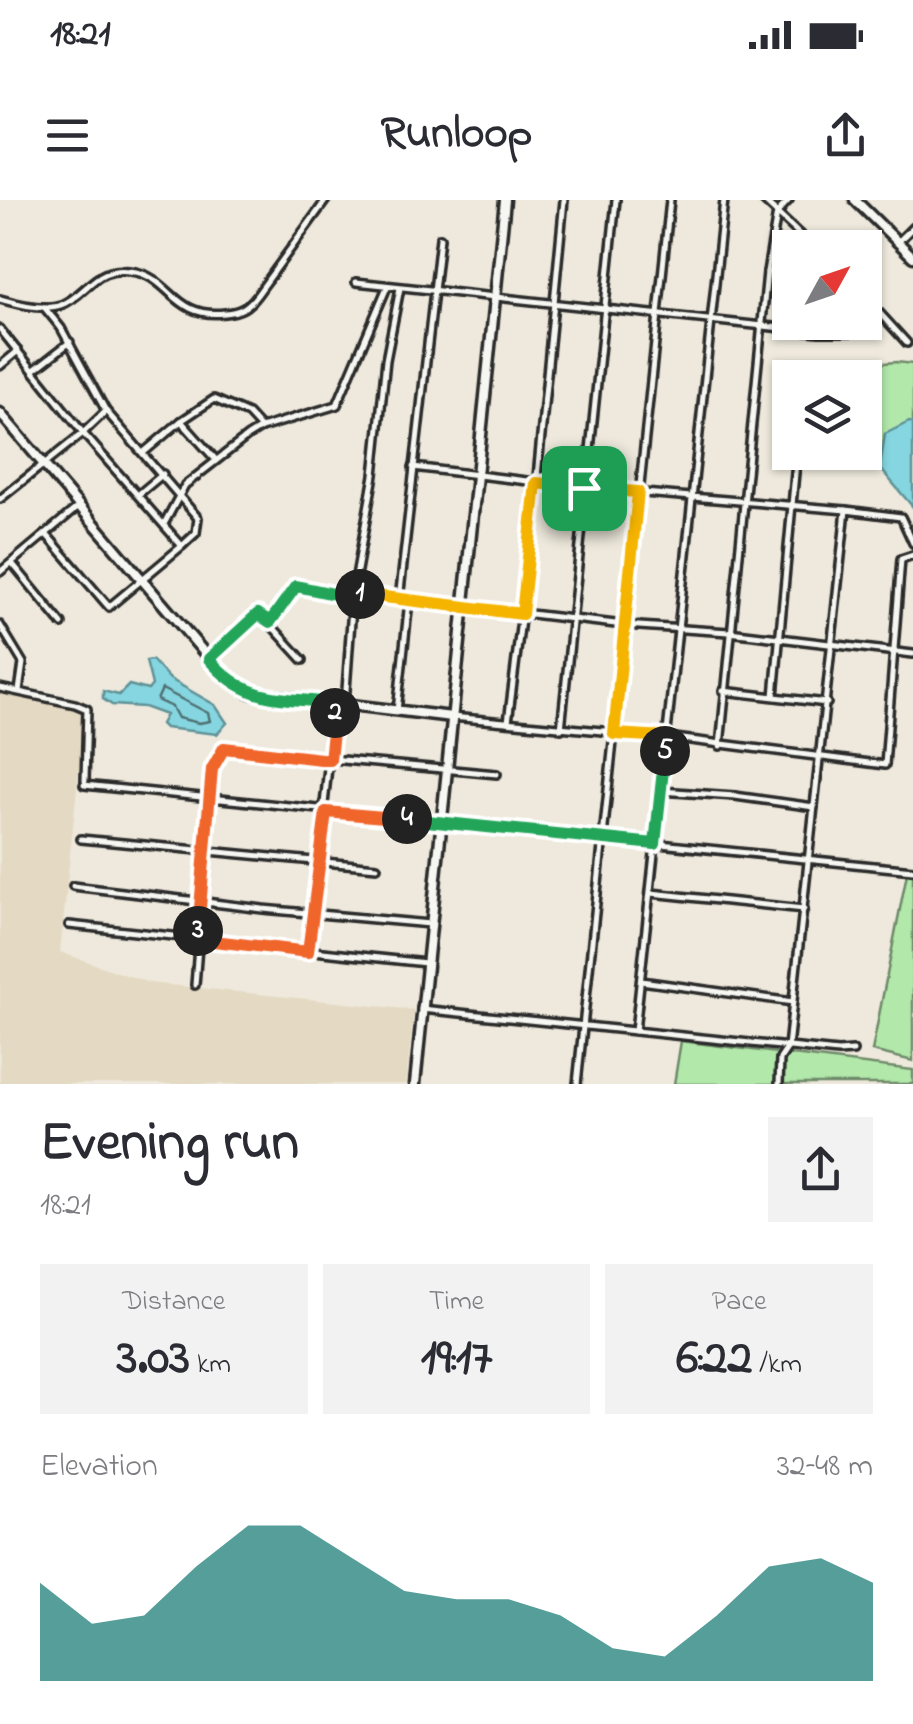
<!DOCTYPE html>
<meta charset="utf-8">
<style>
body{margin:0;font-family:"Indie Flower",sans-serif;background:#f2f2f3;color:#2b2b33;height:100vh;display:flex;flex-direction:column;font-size:38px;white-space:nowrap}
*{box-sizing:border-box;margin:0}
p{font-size:32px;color:#7c7c81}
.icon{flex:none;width:55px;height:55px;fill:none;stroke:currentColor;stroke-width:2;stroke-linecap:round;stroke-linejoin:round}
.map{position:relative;height:884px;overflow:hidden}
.drawer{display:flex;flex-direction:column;background:#fff;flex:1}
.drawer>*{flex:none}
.needle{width:65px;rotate:50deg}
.buttons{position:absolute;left:772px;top:30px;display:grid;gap:20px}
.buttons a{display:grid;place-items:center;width:110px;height:110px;border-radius:0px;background:#fff;box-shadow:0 2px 8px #0004;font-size:50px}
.pin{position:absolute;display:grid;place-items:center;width:85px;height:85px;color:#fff;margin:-42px;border-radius:20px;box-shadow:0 5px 15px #0006}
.km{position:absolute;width:50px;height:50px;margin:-25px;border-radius:50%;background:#222;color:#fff;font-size:28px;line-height:50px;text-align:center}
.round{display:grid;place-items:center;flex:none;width:105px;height:105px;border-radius:0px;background:#f2f2f3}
.summary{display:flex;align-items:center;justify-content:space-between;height:170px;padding:0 40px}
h1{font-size:55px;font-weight:800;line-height:75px}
.figures{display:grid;grid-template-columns:repeat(3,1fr);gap:15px;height:170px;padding:10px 40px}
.figures div{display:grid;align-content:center;border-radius:0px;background:#f2f2f3;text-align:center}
.figures b{font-size:50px;font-weight:800}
.figures small{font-size:28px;font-weight:400}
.figures p{font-size:28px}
.chart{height:280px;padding:20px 40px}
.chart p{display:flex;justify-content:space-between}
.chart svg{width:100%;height:180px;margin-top:10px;fill:#0f766e;opacity:.7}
.status{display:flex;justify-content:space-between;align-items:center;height:70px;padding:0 50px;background:#fff;direction:ltr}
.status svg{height:28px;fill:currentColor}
header{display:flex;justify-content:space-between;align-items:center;height:130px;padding:0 40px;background:#fff;font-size:45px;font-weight:800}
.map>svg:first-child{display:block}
.built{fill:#e4d9c2}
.green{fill:#b2e8aa;stroke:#6e8a6a;stroke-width:2.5}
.water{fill:#85d6e0;stroke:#619298;stroke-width:2.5}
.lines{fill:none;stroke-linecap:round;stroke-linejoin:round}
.shore{stroke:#4f6f73;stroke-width:2.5}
.street-casing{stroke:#2b2b2b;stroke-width:12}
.secondary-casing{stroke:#2b2b2b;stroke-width:15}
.street{stroke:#f6f6f2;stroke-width:5}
.secondary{stroke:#f6f6f2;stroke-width:8}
.split-1-casing{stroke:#fff;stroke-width:20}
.split-2-casing{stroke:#fff;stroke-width:20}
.split-3-casing{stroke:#fff;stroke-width:20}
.split-4-casing{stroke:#fff;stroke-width:20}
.split-5-casing{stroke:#fff;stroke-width:20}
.split-6-casing{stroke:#fff;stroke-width:20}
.split-1{stroke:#f5b400;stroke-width:12}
.split-2{stroke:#22a559;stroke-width:12}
.split-3{stroke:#f0652b;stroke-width:12}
.split-4{stroke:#f0652b;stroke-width:12}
.split-5{stroke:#22a559;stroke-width:12}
.split-6{stroke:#f5b400;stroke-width:12}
</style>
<div class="status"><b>18:21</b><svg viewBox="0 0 49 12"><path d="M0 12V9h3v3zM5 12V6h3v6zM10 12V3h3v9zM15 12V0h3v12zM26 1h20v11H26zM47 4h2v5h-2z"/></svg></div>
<header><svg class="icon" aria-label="menu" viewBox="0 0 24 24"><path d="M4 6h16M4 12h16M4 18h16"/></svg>Runloop<svg class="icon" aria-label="share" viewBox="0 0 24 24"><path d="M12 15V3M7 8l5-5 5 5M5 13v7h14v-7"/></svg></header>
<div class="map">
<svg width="913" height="884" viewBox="0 0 913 884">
<rect width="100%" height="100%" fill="#eee9dc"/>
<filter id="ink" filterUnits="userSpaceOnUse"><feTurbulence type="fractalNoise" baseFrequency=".01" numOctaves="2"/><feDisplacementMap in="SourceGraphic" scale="20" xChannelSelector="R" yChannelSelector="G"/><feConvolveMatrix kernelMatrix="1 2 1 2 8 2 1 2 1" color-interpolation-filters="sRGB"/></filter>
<g filter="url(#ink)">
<path class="built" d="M 0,493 L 85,508 L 60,752 L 149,783 L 414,810 L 406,884 L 0,884 Z"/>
<g class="green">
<path d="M 897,162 L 913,164 L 913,238 L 885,234 L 880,268 L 853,253 L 865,252 L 865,178 L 847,178 L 857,165 Z"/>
<path d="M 907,673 L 913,675 L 913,861 L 872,851 Z"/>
<path d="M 681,841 L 913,870 L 913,884 L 674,884 Z"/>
</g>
<g class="water">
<path d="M 909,222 L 913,223 L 913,307 L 880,268 L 885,234 Z"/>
<path d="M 152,460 L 170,479 L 215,505 L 227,523 L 217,534 L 165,528 L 161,524 L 166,515 L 144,507 L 112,505 L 103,499 L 103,491 L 119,495 L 129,485 L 148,490 L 152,485 L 146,461 Z"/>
</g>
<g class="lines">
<path class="shore" d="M 162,489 L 208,513 L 210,521 L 199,523 L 178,518 L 172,507 L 157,500 Z"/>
<g class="street-casing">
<g id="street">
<path d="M 763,0 L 814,48"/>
<path d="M 898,42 L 913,27"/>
<path d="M 767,72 L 790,75"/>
<path d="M 356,82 L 819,132 L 866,132"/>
<path d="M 865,97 L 907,143"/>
<path d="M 0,99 C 17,104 44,111 61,105 C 89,94 94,63 136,72 C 172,80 175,119 225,113 C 240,112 248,107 257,95 L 326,0"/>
<path d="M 44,107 L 61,128 L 106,211 L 198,318 L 196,333 L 183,345"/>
<path d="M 0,129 L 83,233 L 0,299"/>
<path d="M 0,166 L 18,151"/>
<path d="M 34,170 L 70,142"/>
<path d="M 181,221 L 214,199 L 248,214 L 261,228"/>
<path d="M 143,253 L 181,221 L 216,260"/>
<path d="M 413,267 L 584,288 L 846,310"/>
<path d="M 139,294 L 163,274"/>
<path d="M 164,324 L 185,285 L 248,236 L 261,228 L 337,205 L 387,87"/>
<path d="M 46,334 L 109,407 L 182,346 L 83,233 L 106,211"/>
<path d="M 12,363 L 62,424"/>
<path d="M 0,372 L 79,306"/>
<path d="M 399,400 L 440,38"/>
<path d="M 270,423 L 300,385 L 321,393 L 353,393 L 624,425 L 729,432 L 913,454"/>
<path d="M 0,425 L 23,463 L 19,491"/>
<path d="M 209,459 L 246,424 L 261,414 L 303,460"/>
<path d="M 0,488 L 75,504 L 87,509 L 85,581"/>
<path d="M 723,491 L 827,503"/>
<path d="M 774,496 L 797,252"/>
<path d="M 345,504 L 353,393 L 374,275 L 386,160 L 400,88"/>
<path d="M 397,511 L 409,401"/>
<path d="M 452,517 L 667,537 L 885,565 L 901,359 L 913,355"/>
<path d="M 508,522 L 530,349 L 564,0"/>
<path d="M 561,529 L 616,0"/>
<path d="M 720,546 L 767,72 L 777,13 L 789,0"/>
<path d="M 84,585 L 913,670"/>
<path d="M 660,591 L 735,596 L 814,607"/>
<path d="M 81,639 L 377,667"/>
<path d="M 73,686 L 263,709 L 430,724"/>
<path d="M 651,693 L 804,709"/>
<path d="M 69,725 L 426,763"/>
<path d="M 308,752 L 335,503"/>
<path d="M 641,781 L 793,802"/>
<path d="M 195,785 L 212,569 L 221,549 L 497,574"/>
<path d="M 421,809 L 838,852 L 853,851"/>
<path d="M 635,831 L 724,0"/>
<path d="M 577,884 L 670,0"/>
<path d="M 779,884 L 780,859 L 788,847 L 846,310 L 901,317 L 913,343"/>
</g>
</g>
<g class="secondary-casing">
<g id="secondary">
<path d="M 855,0 L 913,57"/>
<path d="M 0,213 L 225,477 L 250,493 L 452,517"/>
<path d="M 415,884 L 505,0"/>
</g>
</g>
<use href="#street" class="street"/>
<use href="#secondary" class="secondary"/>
</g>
</g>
<g class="lines" filter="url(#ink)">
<g class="split-1-casing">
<path id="split-1" d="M 360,394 L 522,414 L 536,283 L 584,288"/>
</g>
<g class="split-2-casing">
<path id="split-2" d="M 335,513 L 336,503 C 281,497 247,504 209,459 L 258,414 L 270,422 L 296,386 L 334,394 L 360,394"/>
</g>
<g class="split-3-casing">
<path id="split-3" d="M 198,731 L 212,569 L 224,548 L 330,560 L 335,513"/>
</g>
<g class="split-4-casing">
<path id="split-4" d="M 198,731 L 197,739 L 308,752 L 326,612 L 407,619"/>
</g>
<g class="split-5-casing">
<path id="split-5" d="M 407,619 L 655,644 L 665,551"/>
</g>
<g class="split-6-casing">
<path id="split-6" d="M 584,288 L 638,292 L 614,534 L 667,537 L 665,551"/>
</g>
<use href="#split-1" class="split-1"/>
<use href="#split-2" class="split-2"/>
<use href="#split-3" class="split-3"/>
<use href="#split-4" class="split-4"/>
<use href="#split-5" class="split-5"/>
<use href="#split-6" class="split-6"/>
</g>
</svg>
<div class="buttons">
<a><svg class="needle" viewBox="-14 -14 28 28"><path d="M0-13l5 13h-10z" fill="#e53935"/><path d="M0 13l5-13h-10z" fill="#7c7c81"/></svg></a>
<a><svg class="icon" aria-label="layers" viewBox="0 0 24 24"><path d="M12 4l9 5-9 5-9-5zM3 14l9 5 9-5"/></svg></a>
</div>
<div class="pin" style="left:584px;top:288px;background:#1e9e55"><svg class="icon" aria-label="arrive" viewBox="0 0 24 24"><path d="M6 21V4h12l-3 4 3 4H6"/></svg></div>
<b class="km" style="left:360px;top:394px">1</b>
<b class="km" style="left:335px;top:513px">2</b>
<b class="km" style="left:198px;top:731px">3</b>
<b class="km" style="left:407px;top:619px">4</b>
<b class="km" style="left:665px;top:551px">5</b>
</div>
<section class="drawer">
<div class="summary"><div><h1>Evening run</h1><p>18:21</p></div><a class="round"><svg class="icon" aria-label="share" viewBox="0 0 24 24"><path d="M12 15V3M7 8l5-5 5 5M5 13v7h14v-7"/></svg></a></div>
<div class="figures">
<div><p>Distance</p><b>3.03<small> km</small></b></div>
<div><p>Time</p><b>19:17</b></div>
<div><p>Pace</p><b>6:22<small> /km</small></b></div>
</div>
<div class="chart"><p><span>Elevation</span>32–48 m</p>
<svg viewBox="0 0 160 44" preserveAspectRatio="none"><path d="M0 44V20L10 30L20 28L30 16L40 6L50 6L60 14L70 22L80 24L90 24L100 28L110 36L120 38L130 28L140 16L150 14L160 20V44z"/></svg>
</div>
</section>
